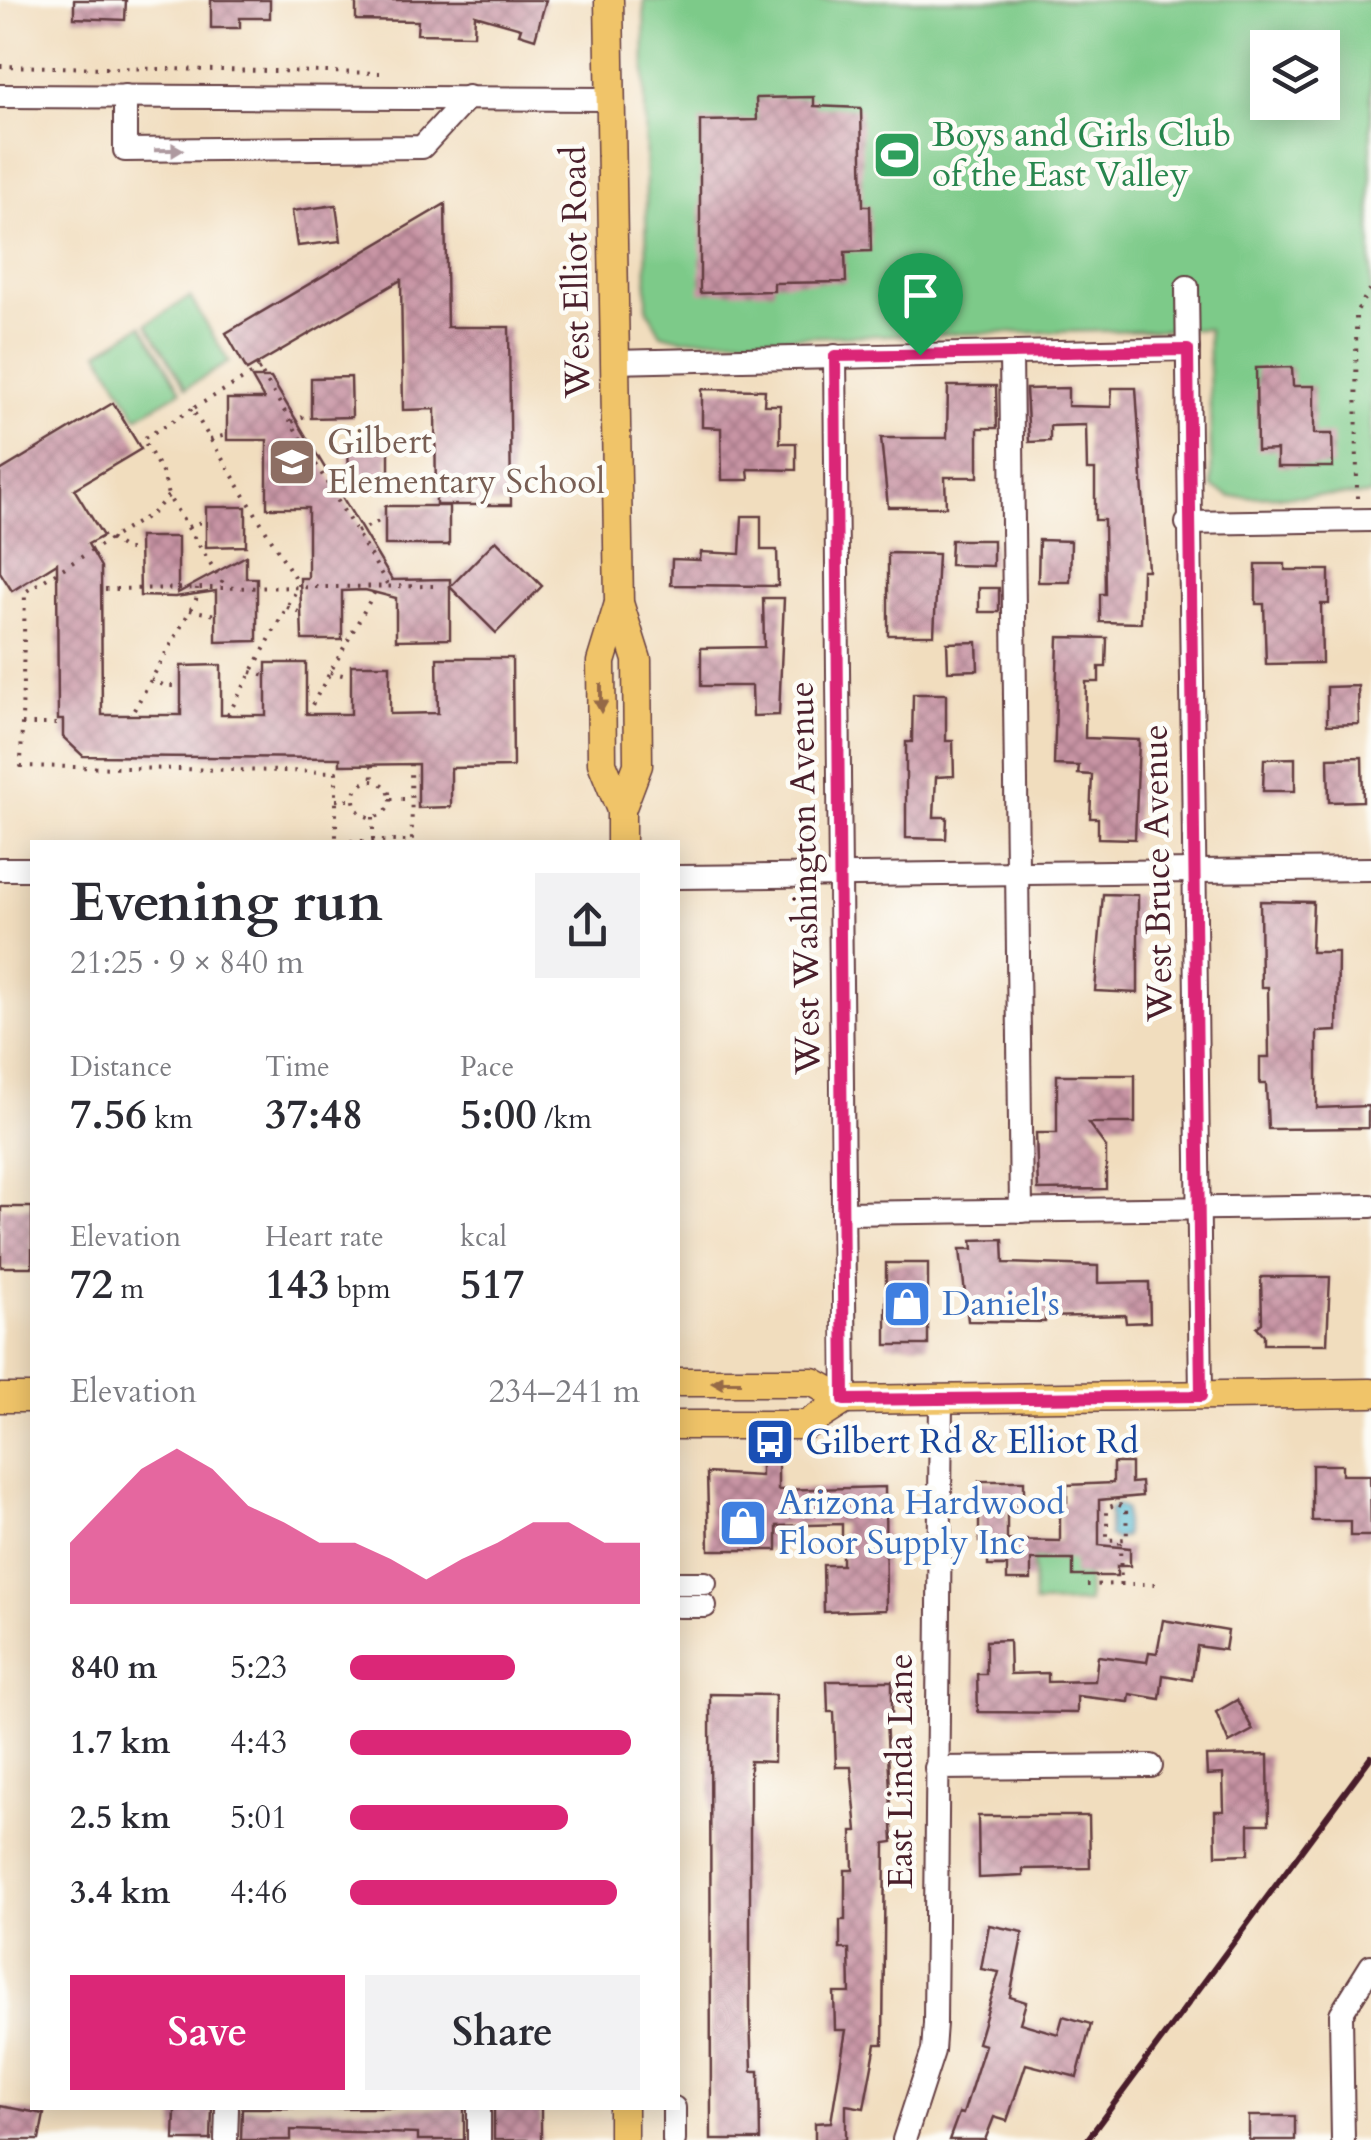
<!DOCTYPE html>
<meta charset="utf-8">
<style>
body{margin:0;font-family:Cardo,serif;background:#f2f2f3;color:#2b2b33;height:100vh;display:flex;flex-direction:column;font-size:38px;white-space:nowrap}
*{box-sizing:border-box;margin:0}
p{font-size:32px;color:#7c7c81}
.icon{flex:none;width:55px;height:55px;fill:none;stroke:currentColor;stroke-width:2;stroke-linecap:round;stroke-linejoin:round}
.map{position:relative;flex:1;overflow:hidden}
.details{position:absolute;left:30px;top:840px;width:650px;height:1270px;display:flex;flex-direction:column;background:#fff;border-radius:0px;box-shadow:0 5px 25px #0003}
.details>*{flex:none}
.buttons{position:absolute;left:1250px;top:30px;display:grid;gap:20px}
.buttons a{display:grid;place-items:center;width:90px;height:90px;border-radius:0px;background:#fff;box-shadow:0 5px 25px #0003;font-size:50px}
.pin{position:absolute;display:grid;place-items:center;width:85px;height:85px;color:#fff;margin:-102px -42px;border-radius:50% 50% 50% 0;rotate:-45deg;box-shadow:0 0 10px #0007}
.pin .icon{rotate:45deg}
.round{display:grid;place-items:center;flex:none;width:105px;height:105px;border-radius:0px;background:#f2f2f3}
.headline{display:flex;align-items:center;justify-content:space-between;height:170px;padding:0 40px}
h1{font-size:55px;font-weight:800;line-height:75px}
.metrics{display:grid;grid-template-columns:repeat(3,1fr);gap:15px;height:170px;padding:10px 40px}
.metrics div{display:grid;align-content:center}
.metrics b{font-size:42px;font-weight:800}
.metrics small{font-size:28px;font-weight:400}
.metrics p{font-size:28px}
.chart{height:280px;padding:20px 40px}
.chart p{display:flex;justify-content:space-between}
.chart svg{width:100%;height:180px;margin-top:10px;fill:#db2777;opacity:.7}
.primary-button{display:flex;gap:20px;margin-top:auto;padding:20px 40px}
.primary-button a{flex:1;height:115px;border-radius:0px;background:#db2777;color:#fff;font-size:40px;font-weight:800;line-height:115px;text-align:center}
.primary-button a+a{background:#f2f2f3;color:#2b2b33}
ul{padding:0 40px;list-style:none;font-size:32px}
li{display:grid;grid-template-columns:160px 120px 1fr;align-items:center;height:75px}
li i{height:25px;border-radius:12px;background:#db2777}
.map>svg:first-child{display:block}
.park{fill:#7dca89;stroke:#64745a;stroke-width:2.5;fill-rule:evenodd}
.water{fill:#52b8d0;stroke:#4e6c7e;stroke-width:2.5}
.building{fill:url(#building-cross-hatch)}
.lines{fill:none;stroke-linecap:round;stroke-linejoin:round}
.minor-casing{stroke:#633c41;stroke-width:26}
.major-casing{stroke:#633c41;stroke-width:31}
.path{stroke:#633c41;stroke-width:4;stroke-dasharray:2.5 8;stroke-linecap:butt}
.minor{stroke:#fff;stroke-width:22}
.major{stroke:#f0c469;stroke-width:28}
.rail{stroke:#4a1f2b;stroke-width:6}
.oneway{fill:#ae9aa0}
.oneway2{fill:#956947}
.route-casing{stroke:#fff;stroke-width:20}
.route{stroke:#db2777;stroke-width:12}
.labels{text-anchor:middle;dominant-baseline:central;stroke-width:9;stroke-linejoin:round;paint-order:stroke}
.leisure-label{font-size:35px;fill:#27864d;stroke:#fdfcf7;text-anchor:start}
.street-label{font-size:35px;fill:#4a1f2b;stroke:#fdfcf7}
.education-label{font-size:35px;fill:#785e54;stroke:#fdfcf7;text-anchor:start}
.shop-label{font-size:35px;fill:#366cbe;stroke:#fdfcf7;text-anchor:start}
.transit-label{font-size:35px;fill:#164399;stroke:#fdfcf7;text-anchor:start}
</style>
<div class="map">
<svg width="1371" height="2140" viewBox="0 0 1371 2140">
<defs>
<pattern id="building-cross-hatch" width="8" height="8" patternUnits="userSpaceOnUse" patternTransform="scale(2.5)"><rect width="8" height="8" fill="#c894a4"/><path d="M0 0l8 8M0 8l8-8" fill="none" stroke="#a47886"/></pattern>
</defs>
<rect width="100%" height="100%" fill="#fdfcf7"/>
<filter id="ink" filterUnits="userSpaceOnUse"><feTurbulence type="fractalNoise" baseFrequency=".01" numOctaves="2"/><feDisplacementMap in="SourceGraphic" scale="20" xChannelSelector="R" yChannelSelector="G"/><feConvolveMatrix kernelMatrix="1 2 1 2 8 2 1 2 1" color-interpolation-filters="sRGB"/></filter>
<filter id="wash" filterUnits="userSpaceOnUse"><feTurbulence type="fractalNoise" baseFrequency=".0048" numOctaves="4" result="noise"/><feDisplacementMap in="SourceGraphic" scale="40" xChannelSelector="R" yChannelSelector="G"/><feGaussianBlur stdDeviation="2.25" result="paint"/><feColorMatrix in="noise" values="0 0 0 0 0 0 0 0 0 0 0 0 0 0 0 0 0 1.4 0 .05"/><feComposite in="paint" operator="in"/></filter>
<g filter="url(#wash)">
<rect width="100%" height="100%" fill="#f1ddbe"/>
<g class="park">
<path d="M 644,0 L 1371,0 L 1371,495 L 1231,497 L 1212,487 L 1208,329 L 681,339 L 661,334 L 647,309 ZM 1268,48 L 1322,48 L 1322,102 L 1268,102 Z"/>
<path d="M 190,297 L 229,362 L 186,388 L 147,324 Z"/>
<path d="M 142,325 L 181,391 L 137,417 L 99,352 Z"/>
<path d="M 1087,1545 L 1088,1603 L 1034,1604 L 1032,1546 Z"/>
</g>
<path class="water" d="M 1117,1505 L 1125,1509 L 1125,1536 L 1115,1540 L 1109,1536 L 1109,1510 Z"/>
<g id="blocks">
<g class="building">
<path d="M 74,0 L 126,0 L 125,20 L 74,18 Z"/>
<path d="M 211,0 L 270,0 L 270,18 L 240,18 L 240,28 L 211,28 Z"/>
<path d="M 356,0 L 546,0 L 535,39 L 519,34 L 521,28 L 475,15 L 474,35 L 417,34 L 418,21 L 356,20 Z"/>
<path d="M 814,97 L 814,106 L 861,108 L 863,206 L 870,206 L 871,251 L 845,252 L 846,282 L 774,283 L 774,291 L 700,293 L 700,121 L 757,120 L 756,98 Z"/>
<path d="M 445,204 L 447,327 L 509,327 L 511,505 L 436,505 L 435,409 L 403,410 L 401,280 L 247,370 L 226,333 Z"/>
<path d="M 336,205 L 341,241 L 297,246 L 292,211 Z"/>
<path d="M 1292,367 L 1293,386 L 1314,386 L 1314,434 L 1332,434 L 1333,467 L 1277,467 L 1277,450 L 1257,451 L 1256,368 Z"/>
<path d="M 351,377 L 352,417 L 311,418 L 311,378 Z"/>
<path d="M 252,378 L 271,378 L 392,580 L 450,579 L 450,639 L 396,640 L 396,598 L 365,590 L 342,591 L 342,640 L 302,640 L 300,578 L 308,578 L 308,508 L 267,508 L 267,440 L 227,440 L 227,399 L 264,399 Z"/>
<path d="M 948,386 L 996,386 L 997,428 L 978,428 L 978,477 L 945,477 L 946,507 L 888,507 L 881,438 L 947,438 Z"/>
<path d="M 1068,388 L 1068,406 L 1111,407 L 1112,388 L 1136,388 L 1148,570 L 1142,570 L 1141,623 L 1100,622 L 1100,594 L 1105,594 L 1104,520 L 1095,520 L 1095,470 L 1087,470 L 1086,425 L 1050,426 L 1050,441 L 1029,442 L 1026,389 Z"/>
<path d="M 702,389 L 765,390 L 764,405 L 780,405 L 780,443 L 796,443 L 796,470 L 748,469 L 749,480 L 722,480 L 721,428 L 702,427 Z"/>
<path d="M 113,403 L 141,449 L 74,489 L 103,536 L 88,544 L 101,567 L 102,715 L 181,715 L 181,666 L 221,665 L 221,715 L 266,715 L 266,663 L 306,663 L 306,714 L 351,714 L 351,665 L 390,665 L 390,714 L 438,713 L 437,658 L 512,658 L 513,767 L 451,768 L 451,807 L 418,808 L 418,764 L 340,765 L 340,758 L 83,756 L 63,737 L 63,720 L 58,720 L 57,563 L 12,591 L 0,572 L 0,471 Z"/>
<path d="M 348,441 L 389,441 L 389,481 L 349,481 Z"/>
<rect x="385" y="506" width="64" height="39"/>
<path d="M 206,507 L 246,507 L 246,546 L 206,547 Z"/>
<path d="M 742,516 L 761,516 L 761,550 L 777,550 L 778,586 L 671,585 L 672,559 L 700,560 L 701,552 L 740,554 Z"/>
<path d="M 139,537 L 178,537 L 178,593 L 246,556 L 246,578 L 257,578 L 257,641 L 216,642 L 216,591 L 175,597 L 140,596 Z"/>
<path d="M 496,540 L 542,586 L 496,633 L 450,587 Z"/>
<path d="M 951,540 L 993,540 L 993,566 L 950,565 Z"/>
<path d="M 1039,540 L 1071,541 L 1070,582 L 1038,582 Z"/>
<path d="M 888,553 L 938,554 L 934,635 L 888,635 Z"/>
<path d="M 1256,564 L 1285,564 L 1285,570 L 1329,570 L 1329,604 L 1321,604 L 1322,663 L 1266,664 L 1264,604 L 1256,604 Z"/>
<rect x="979" y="588" width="20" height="24"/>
<path d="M 763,598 L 784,598 L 779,715 L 753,716 L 752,686 L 701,686 L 701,648 L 764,647 Z"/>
<path d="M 1058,637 L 1107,638 L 1106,667 L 1099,667 L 1099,682 L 1086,682 L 1085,738 L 1139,740 L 1135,839 L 1098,838 L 1098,818 L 1090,818 L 1092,775 L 1078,774 L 1079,766 L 1054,765 Z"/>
<path d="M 977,642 L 978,670 L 948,671 L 947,643 Z"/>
<path d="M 1358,686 L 1359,724 L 1327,725 L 1327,687 Z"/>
<path d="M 913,694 L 946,694 L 946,741 L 953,741 L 954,776 L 936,777 L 934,817 L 947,817 L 946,839 L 906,838 L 906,742 L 912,742 Z"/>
<path d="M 1362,757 L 1363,801 L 1329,802 L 1328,758 Z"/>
<path d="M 1295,758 L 1295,791 L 1263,791 L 1264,759 Z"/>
<path d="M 1103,894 L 1138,895 L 1138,993 L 1095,991 Z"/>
<path d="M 1260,901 L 1313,902 L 1311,952 L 1338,952 L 1337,1031 L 1317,1032 L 1317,1108 L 1368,1106 L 1368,1128 L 1268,1129 L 1266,1084 L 1260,1084 L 1260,1057 L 1269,1057 L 1268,987 L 1261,987 Z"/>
<path d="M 1057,1075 L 1135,1075 L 1135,1123 L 1088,1123 L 1106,1147 L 1106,1189 L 1038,1190 L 1036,1133 L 1057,1133 Z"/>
<rect x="1" y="1207" width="31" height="60"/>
<path d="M 1003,1239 L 1004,1263 L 1098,1266 L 1098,1283 L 1149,1282 L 1150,1322 L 1126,1323 L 1125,1315 L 1045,1317 L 1045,1322 L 968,1321 L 960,1249 L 973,1249 L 972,1240 Z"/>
<rect x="886" y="1263" width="42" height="82"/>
<path d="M 1261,1277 L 1330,1277 L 1327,1344 L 1264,1344 L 1264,1335 L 1257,1327 L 1262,1323 Z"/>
<path d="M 761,1442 L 778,1442 L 778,1490 L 885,1487 L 886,1610 L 824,1612 L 823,1565 L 842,1565 L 842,1524 L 777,1526 L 777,1550 L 709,1550 L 707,1473 L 761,1476 Z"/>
<path d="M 1113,1463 L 1131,1463 L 1131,1483 L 1141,1482 L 1142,1496 L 1099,1500 L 1099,1545 L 1130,1548 L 1130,1566 L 1117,1566 L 1117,1576 L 1073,1576 L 1073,1560 L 1031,1560 L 1031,1580 L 1007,1580 L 1007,1566 L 988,1566 L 988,1542 L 979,1542 L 979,1481 L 1024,1481 L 1024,1507 L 1007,1507 L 1007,1540 L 1060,1541 L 1060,1503 L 1067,1502 L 1067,1485 L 1113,1483 Z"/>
<path d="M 1312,1465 L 1342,1465 L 1342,1475 L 1370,1475 L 1371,1536 L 1350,1536 L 1350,1521 L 1312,1521 Z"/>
<path d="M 1163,1620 L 1228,1631 L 1225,1650 L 1197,1646 L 1192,1680 L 1163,1675 L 1160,1699 L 1130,1694 L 1129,1702 L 1077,1696 L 1077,1713 L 978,1712 L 977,1674 L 986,1674 L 986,1641 L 1009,1640 L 1010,1674 L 1048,1673 L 1048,1682 L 1095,1681 L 1098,1656 L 1147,1662 L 1149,1652 L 1157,1653 Z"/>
<path d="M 827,1681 L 892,1681 L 892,1720 L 886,1720 L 893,1842 L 885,1843 L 883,2044 L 876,2044 L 864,2108 L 846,2105 L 846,2140 L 815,2140 L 815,2123 L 831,2122 L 846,2030 L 835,2030 L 834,1993 L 850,1993 L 849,1949 L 840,1949 L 840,1920 L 845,1920 L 845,1870 L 853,1870 L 852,1831 L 857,1831 L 851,1767 L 836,1767 L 834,1712 L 828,1712 Z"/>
<path d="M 710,1694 L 775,1695 L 774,1762 L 750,1761 L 750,2017 L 752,2071 L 759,2071 L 760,2140 L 711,2140 Z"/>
<path d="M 1237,1700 L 1253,1730 L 1229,1743 L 1216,1712 Z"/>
<path d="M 1268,1755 L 1269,1824 L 1249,1824 L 1249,1854 L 1216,1855 L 1215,1811 L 1224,1811 L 1223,1774 L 1207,1775 L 1206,1756 Z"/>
<path d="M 978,1816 L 1089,1816 L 1090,1868 L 1023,1869 L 1023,1876 L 979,1878 Z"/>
<path d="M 989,1925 L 1023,1932 L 1010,1997 L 1026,2002 L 1020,2023 L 1058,2034 L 1063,2016 L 1091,2024 L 1077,2077 L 1026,2064 L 1007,2121 L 994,2117 L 985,2140 L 949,2140 L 959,2113 L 963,2114 L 985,2045 L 978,2043 L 999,1972 L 981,1969 Z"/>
<path d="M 0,2106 L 44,2114 L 39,2140 L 0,2140 Z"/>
<path d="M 175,2108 L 212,2108 L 211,2140 L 174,2140 Z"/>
<path d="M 242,2108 L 464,2108 L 464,2140 L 418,2140 L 418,2134 L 291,2130 L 291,2140 L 241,2140 Z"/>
<rect x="494" y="2108" width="47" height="32"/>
<rect x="1249" y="2116" width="46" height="24"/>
</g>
</g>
</g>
<g filter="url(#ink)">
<use href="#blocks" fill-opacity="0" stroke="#633c41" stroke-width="2.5"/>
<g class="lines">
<g class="minor-casing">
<g id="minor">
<path d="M 0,96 L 612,99"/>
<path d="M 125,96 L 125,150 L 422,147 L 468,97"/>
<path d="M 1187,287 L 1201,1396"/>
<path d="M 1011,354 L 1021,1211"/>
<path d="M 835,356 L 845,1400"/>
<path d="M 613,362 L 1188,349"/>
<path d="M 1187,523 L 1371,520"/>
<path d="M 0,869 L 32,869"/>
<path d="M 678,877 L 1371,869"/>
<path d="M 843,1213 L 1371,1206"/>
<path d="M 678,1583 L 705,1583"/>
<path d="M 678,1606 L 705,1606"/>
<path d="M 936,1768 L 1151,1766"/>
<path d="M 226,2140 L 227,2108"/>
<path d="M 479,2140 L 479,2108"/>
<path d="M 674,2140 L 674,2108"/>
<path d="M 904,2140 L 933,2051 L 935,2023 L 941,1399"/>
<path d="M 1343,2140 L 1341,2014 L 1371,1966"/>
</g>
</g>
<g class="major-casing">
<g id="major">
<path d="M 609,0 L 619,603 L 637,660 L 638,765 L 621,810"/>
<path d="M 619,603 L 601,662 L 602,763 L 621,810 L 621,842"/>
<path d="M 678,1382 L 813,1382 L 845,1400 L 1371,1393"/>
<path d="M 0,1398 L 32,1398"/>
<path d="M 678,1425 L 806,1425 L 845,1400"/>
<path d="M 623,2140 L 623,2108"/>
</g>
</g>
<g class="path">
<path d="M 0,66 L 380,73"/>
<path d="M 257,365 L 389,587"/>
<path d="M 192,409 L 143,439 L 164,476 L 168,496 L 224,585"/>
<path d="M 292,422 L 311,413"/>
<path d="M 210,439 L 227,435"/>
<path d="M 329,485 L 349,476"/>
<path d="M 168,496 L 154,512 L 25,592 L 21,766 L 336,772 L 336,841 L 412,841 L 411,765"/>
<path d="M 1357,498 L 1356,312 L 1371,288"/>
<path d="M 188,527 L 206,520"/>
<path d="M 357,532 L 385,518"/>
<path d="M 110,539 L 125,550 L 139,550"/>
<path d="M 105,589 L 436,586"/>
<path d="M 287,607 L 301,613"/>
<path d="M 190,610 L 216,615"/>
<path d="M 251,672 L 266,676"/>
<path d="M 330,672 L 351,677"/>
<path d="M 151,679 L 165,686 L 181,686"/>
<path d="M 134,710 L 196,600 L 197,588"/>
<path d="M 307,714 L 378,586"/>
<path d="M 228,715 L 299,585 L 192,409 L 260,369"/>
<path d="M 22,724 L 63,724"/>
<path d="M 372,765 L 373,781"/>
<circle cx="372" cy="799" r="18"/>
<path d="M 391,799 L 411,799"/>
<path d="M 336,800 L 354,800"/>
<path d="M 373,817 L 373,841"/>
<path d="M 1117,1498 L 1117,1504 L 1107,1508 L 1107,1540 L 1127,1539 L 1126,1508 L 1117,1504"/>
<path d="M 1121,1584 L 1155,1584"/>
<path d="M 1087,1585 L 1121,1584 L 1120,1542"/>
</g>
<use href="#minor" class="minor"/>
<use href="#major" class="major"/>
<path class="rail" d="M 1087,2140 L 1371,1757"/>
</g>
<defs><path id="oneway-solid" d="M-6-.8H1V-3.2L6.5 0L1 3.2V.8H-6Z" transform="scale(2.5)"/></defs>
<use class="oneway" href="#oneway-solid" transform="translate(169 150) rotate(-1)"/>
<g class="oneway2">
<use href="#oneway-solid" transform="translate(601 698) rotate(90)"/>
<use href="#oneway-solid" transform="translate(726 1382) rotate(180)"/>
</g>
</g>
<g class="lines" filter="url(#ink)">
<g class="route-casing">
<path id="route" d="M 1188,350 L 1201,1396 L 844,1400 L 835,356 Z"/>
</g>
<use href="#route" class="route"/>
</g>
<defs>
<g id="stadium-square" transform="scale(2.5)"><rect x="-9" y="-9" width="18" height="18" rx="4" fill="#2e9e5b" stroke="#fdfcf7"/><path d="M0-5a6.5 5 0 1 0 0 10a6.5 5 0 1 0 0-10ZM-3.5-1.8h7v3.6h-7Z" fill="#fff"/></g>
<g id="school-square" transform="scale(2.5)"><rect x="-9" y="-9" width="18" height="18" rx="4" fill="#8d6e63" stroke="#fdfcf7"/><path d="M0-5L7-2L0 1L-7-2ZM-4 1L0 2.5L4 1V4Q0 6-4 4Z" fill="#fff"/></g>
<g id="shop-square" transform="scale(2.5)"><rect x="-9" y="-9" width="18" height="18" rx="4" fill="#3f7fe0" stroke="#fdfcf7"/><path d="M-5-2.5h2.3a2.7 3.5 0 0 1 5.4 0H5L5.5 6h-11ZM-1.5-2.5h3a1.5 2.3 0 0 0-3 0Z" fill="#fff"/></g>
<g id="bus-square" transform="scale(2.5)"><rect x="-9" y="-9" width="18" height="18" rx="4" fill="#1a4fb4" stroke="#fdfcf7"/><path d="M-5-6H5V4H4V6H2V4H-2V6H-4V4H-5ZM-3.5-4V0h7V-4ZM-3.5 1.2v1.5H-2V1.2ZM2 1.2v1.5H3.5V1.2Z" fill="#fff"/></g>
</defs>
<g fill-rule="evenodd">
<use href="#stadium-square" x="897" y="155"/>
<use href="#school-square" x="292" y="462"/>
<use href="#shop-square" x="907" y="1304"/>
<use href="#bus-square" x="770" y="1442"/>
<use href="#shop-square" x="743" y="1523"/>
</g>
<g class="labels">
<g class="leisure-label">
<text x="932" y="135">Boys and Girls Club<tspan x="932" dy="40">of the East Valley</tspan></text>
</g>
<g class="street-label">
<text transform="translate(576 272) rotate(-91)">West Elliot Road</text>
<text transform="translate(1158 873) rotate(-91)">West Bruce Avenue</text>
<text transform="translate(805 878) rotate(-91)">West Washington Avenue</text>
<text transform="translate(901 1771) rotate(-90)">East Linda Lane</text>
</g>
<g class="education-label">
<text x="327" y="442">Gilbert<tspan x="327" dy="40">Elementary School</tspan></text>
</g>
<g class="shop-label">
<text x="942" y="1304">Daniel's</text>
<text x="778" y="1503">Arizona Hardwood<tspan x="778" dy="40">Floor Supply Inc</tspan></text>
</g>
<g class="transit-label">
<text x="805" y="1442">Gilbert Rd &amp; Elliot Rd</text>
</g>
</g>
</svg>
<div class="buttons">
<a><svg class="icon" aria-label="layers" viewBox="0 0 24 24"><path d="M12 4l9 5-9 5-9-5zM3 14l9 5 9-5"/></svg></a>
</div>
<div class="pin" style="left:920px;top:355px;background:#1e9e55"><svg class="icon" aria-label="arrive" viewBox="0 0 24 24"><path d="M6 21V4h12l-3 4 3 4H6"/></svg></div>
<section class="details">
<div class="headline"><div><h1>Evening run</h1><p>21:25 · 9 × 840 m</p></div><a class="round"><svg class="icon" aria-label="share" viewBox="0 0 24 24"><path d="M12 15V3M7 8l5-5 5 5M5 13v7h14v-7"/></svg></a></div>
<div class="metrics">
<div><p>Distance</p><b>7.56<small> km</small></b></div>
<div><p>Time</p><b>37:48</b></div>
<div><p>Pace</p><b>5:00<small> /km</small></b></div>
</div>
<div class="metrics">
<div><p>Elevation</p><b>72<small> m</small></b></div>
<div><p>Heart rate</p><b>143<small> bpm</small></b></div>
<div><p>kcal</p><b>517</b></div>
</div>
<div class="chart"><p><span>Elevation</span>234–241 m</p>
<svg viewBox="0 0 160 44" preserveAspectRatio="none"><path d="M0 44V29L10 20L20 11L30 6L40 11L50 20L60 24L70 29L80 29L90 33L100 38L110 33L120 29L130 24L140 24L150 29L160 29V44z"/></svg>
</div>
<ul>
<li><b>840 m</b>5:23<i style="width:57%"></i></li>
<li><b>1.7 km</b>4:43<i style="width:97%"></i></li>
<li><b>2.5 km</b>5:01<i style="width:75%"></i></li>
<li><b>3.4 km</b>4:46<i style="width:92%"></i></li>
</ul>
<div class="primary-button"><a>Save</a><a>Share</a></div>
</section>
</div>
